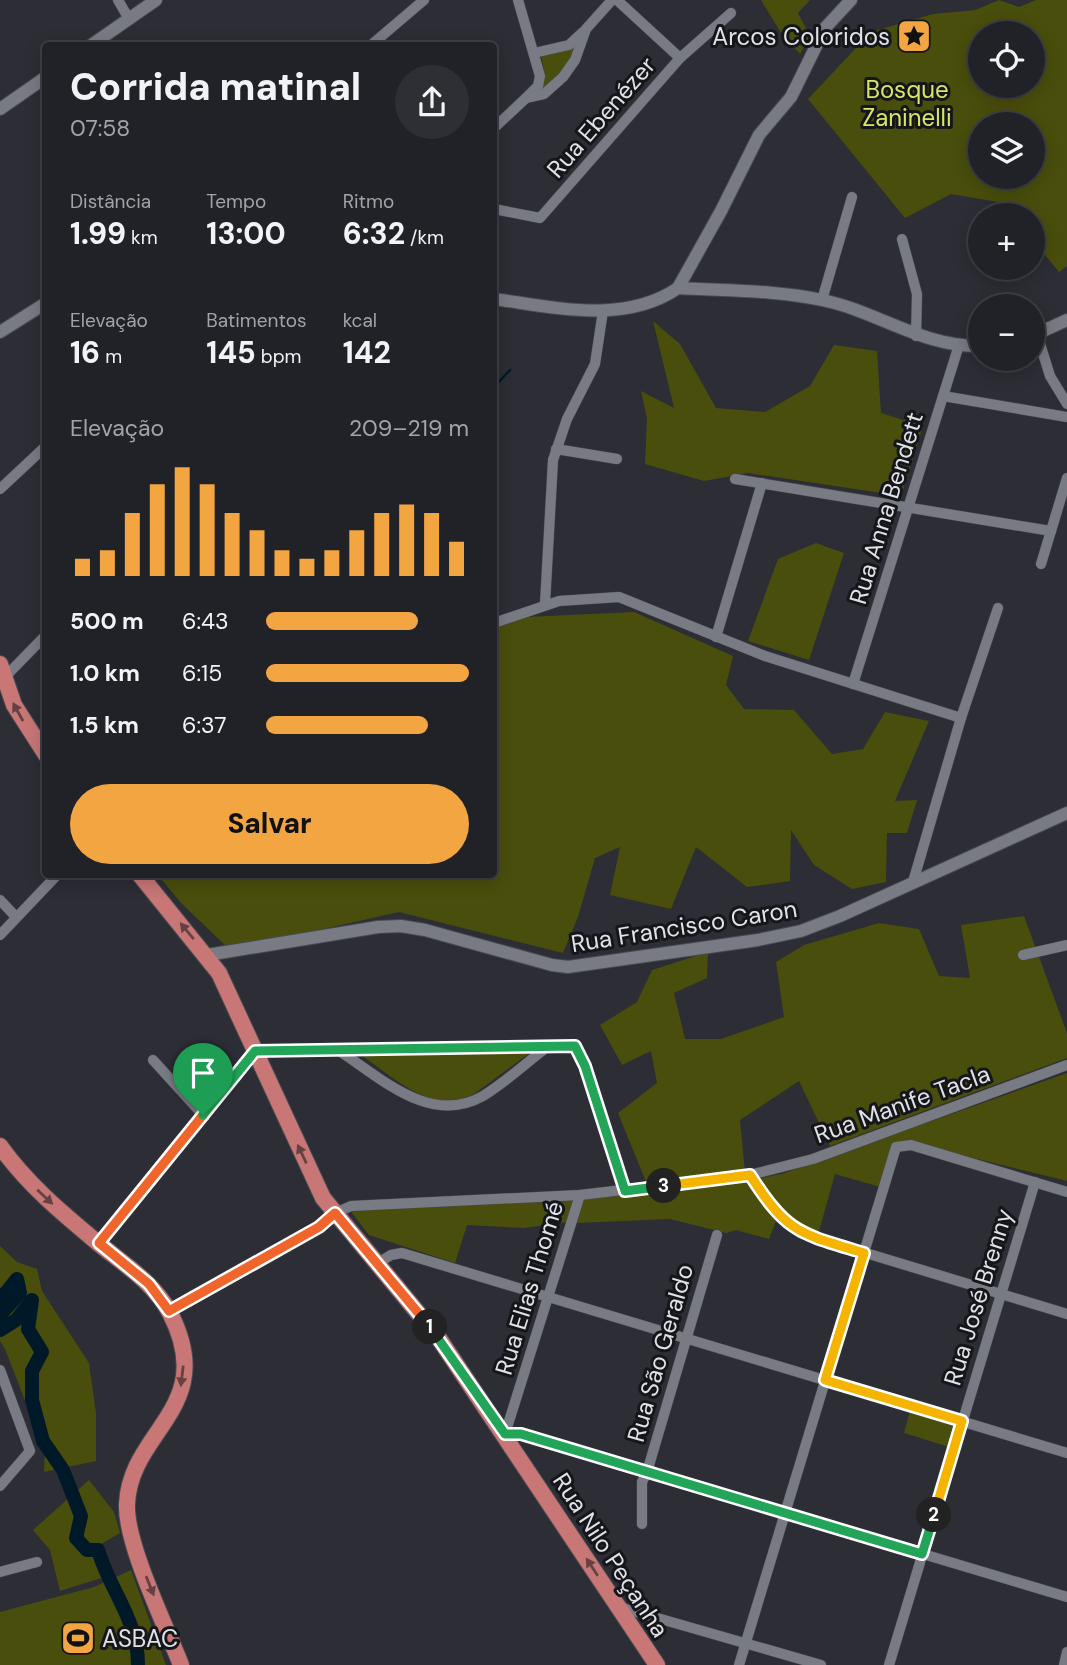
<!DOCTYPE html>
<html lang="pt">
<meta charset="utf-8">
<style>
body{margin:0;font-family:"DM Sans",sans-serif;background:#2d2f34;color:#f1f3f6;height:100vh;display:flex;flex-direction:column;font-size:26px;white-space:nowrap}
*{box-sizing:border-box;margin:0}
p{font-size:23px;color:#a2a4a8}
.icon{flex:none;width:38px;height:38px;fill:none;stroke:currentColor;stroke-width:2;stroke-linecap:round;stroke-linejoin:round}
.map{position:relative;flex:1;overflow:hidden}
.details{position:absolute;left:42px;top:42px;width:455px;height:836px;display:flex;flex-direction:column;background:#212228;border-radius:7px;box-shadow:0 4px 18px #0003,0 0 0 2px #3e3f45}
.details>*{flex:none}
.buttons{position:absolute;left:968px;top:21px;display:grid;gap:14px}
.buttons a{display:grid;place-items:center;width:77px;height:77px;border-radius:50%;background:#212228;box-shadow:0 4px 18px #0003,0 0 0 2px #3e3f45;font-size:35px}
.pin{position:absolute;display:grid;place-items:center;width:60px;height:60px;color:#fff;margin:-72px -30px;border-radius:50% 50% 50% 0;rotate:-45deg;box-shadow:0 0 7px #0007}
.pin .icon{rotate:45deg}
.km{position:absolute;width:35px;height:35px;margin:-18px;border-radius:50%;background:#222;color:#fff;font-size:19px;line-height:35px;text-align:center}
.round{display:grid;place-items:center;flex:none;width:74px;height:74px;border-radius:37px;background:#2d2f34}
.head{display:flex;align-items:center;justify-content:space-between;height:119px;padding:0 28px}
h1{font-size:38px;font-weight:800;line-height:52px}
.stats{display:grid;grid-template-columns:repeat(3,1fr);gap:10px;height:119px;padding:7px 28px}
.stats div{display:grid;align-content:center}
.stats b{font-size:30px;font-weight:800}
.stats small{font-size:19px;font-weight:400}
.stats p{font-size:19px}
.chart{height:196px;padding:14px 28px}
.chart p{display:flex;justify-content:space-between}
.chart svg{width:100%;height:126px;margin-top:7px;stroke:#f2a541;stroke-width:6}
.primary-button{display:flex;gap:14px;margin-top:auto;padding:14px 28px}
.primary-button a{flex:1;height:80px;border-radius:42px;background:#f2a541;color:#111;font-size:28px;font-weight:800;line-height:80px;text-align:center}
ul{padding:0 28px;list-style:none;font-size:23px}
li{display:grid;grid-template-columns:112px 84px 1fr;align-items:center;height:52px}
li i{height:18px;border-radius:9px;background:#f2a541}
.map>svg:first-child{display:block}
.green{fill:#494e0c;fill-rule:evenodd}
.lines{fill:none;stroke-linecap:round;stroke-linejoin:round}
.stream{stroke:#001929;stroke-width:2.5}
.river{stroke:#001929;stroke-width:14}
.minor-casing{stroke:#494a51;stroke-width:11}
.tertiary-casing{stroke:#494a51;stroke-width:14}
.primary-casing{stroke:#494a51;stroke-width:18}
.minor{stroke:#797b84;stroke-width:10}
.tertiary{stroke:#797b84;stroke-width:12}
.primary{stroke:#c87676;stroke-width:16}
.oneway{fill:#664143}
.split-1-casing{stroke:#fff;stroke-width:14}
.split-2-casing{stroke:#fff;stroke-width:14}
.split-3-casing{stroke:#fff;stroke-width:14}
.split-4-casing{stroke:#fff;stroke-width:14}
.split-1{stroke:#f0652b;stroke-width:9}
.split-2{stroke:#22a559;stroke-width:9}
.split-3{stroke:#f5b400;stroke-width:9}
.split-4{stroke:#22a559;stroke-width:9}
.labels{text-anchor:middle;dominant-baseline:central;stroke-width:6;stroke-linejoin:round;paint-order:stroke}
.poi-label{font-size:24px;fill:#e1e2e8;stroke:#151619;text-anchor:end}
.park-label{font-size:24px;fill:#dae566;stroke:#151619}
.street-label{font-size:24px;fill:#e1e2e8;stroke:#151619}
</style>
<div class="map">
<svg width="1067" height="1665" viewBox="0 0 1067 1665">
<rect width="100%" height="100%" fill="#2c2d35"/>
<g class="green">
<path d="M 761,0 L 810,0 L 798,13 L 810,36 L 800,54 L 783,36 Z"/>
<path d="M 999,0 L 1019,7 L 1036,0 L 1067,0 L 1067,266 L 1059,272 L 1033,240 L 1032,215 L 1010,215 L 998,202 L 951,194 L 905,218 L 808,99 L 871,32 L 933,14 L 975,10 ZM 980,33 L 1032,33 L 1032,86 L 980,86 ZM 980,124 L 1032,124 L 1032,177 L 980,177 Z"/>
<path d="M 574,48 C 570,65 557,86 539,91 L 545,75 L 541,56 Z"/>
<path d="M 653,321 L 680,344 L 716,408 L 765,412 L 810,386 L 834,345 L 877,351 L 881,413 L 923,426 L 901,496 L 748,473 L 704,481 L 645,464 L 647,419 L 641,391 L 674,408 Z"/>
<path d="M 816,543 L 844,553 L 809,660 L 748,641 L 778,559 Z"/>
<path d="M 634,612 L 733,656 L 726,685 L 744,709 L 794,710 L 832,754 L 863,749 L 885,712 L 929,721 L 895,801 L 917,800 L 907,833 L 887,833 L 886,882 L 852,889 L 814,865 L 791,830 L 790,881 L 747,887 L 696,847 L 671,909 L 610,895 L 620,847 L 595,858 L 578,917 L 563,953 L 399,912 L 230,950 L 181,903 L 158,875 L 494,875 L 494,627 L 526,617 Z"/>
<path d="M 1024,916 L 1067,1033 L 1067,1058 L 830,1146 L 799,1081 L 740,1120 L 745,1172 L 646,1182 L 618,1113 L 657,1083 L 651,1051 L 622,1065 L 600,1025 L 637,1002 L 652,970 L 708,952 L 707,978 L 674,993 L 685,1039 L 721,1039 L 784,1017 L 776,962 L 804,945 L 879,923 L 919,929 L 939,976 L 970,978 L 961,925 Z"/>
<path d="M 531,1052 L 474,1094 C 431,1116 395,1078 361,1055 Z"/>
<path d="M 1067,1073 L 1067,1181 L 913,1143 L 895,1143 L 880,1187 L 835,1174 L 818,1235 C 790,1224 774,1204 758,1179 L 785,1173 Z"/>
<path d="M 747,1179 L 776,1221 L 769,1239 L 736,1230 L 726,1233 L 670,1219 L 576,1223 L 583,1199 Z"/>
<path d="M 574,1199 L 567,1222 L 524,1228 L 467,1225 L 455,1263 L 369,1235 L 349,1209 Z"/>
<path d="M 0,1246 L 17,1262 L 37,1269 L 42,1291 L 89,1363 L 96,1413 L 96,1461 L 44,1472 L 45,1452 L 5,1349 L 0,1341 Z"/>
<path d="M 910,1411 L 956,1425 L 949,1447 L 904,1433 Z"/>
<path d="M 89,1480 L 114,1512 L 120,1533 L 101,1544 L 111,1575 L 60,1591 L 50,1550 L 33,1530 Z"/>
<path d="M 131,1570 L 166,1665 L 0,1665 L 0,1612 L 94,1587 Z"/>
</g>
<g class="lines">
<path class="stream" d="M 494,387 L 510,370"/>
<g class="river">
<path d="M 0,1300 L 17,1279 L 20,1293 L 0,1315"/>
<path d="M 0,1330 L 16,1320 L 32,1300 L 28,1329 L 42,1352 L 32,1371 L 32,1400 L 43,1441 L 63,1470 L 81,1516 L 76,1538 L 87,1550 L 98,1550 C 110,1591 138,1619 138,1665"/>
</g>
<g class="minor-casing">
<g id="minor">
<path d="M 118,0 L 129,19"/>
<path d="M 518,0 L 540,76 L 538,86 L 526,98"/>
<path d="M 617,0 L 680,58"/>
<path d="M 370,46 L 424,0"/>
<path d="M 534,53 L 569,45 L 583,32"/>
<path d="M 494,128 L 526,98 L 544,94 L 563,77 L 575,60 L 586,29 L 612,0"/>
<path d="M 494,209 L 540,218 L 680,58 L 731,13"/>
<path d="M 902,239 L 917,294 L 916,336"/>
<path d="M 822,300 L 852,197"/>
<path d="M 1037,334 L 1050,376 L 1067,404"/>
<path d="M 943,396 L 1067,417"/>
<path d="M 556,449 L 617,459"/>
<path d="M 735,479 L 1051,531"/>
<path d="M 0,489 L 46,446"/>
<path d="M 1041,564 L 1067,478"/>
<path d="M 545,604 L 553,460 L 567,419 L 595,364 L 603,311"/>
<path d="M 494,623 L 559,601 L 619,597 L 765,656 L 961,718"/>
<path d="M 716,637 L 762,483"/>
<path d="M 2,680 L 46,635"/>
<path d="M 853,684 L 959,345"/>
<path d="M 913,882 L 961,718 L 998,608"/>
<path d="M 0,900 L 16,917"/>
<path d="M 0,935 L 57,875"/>
<path d="M 1023,955 L 1067,945"/>
<path d="M 338,1050 C 381,1078 430,1126 483,1096 C 506,1082 526,1063 547,1047"/>
<path d="M 153,1060 L 203,1115"/>
<path d="M 750,1175 L 813,1159 L 1067,1065"/>
<path d="M 580,1195 L 505,1434 L 521,1434 L 1067,1597"/>
<path d="M 335,1213 L 351,1206 L 580,1195 L 750,1175 L 771,1207 L 800,1233 L 1067,1314"/>
<path d="M 99,1243 L 255,1051 L 575,1046 L 585,1066 L 625,1191"/>
<path d="M 378,1263 L 391,1255 L 402,1253 L 1067,1453"/>
<path d="M 0,1370 L 30,1451 L 0,1486"/>
<path d="M 642,1524 L 642,1482 L 647,1472 L 717,1235"/>
<path d="M 0,1572 L 37,1562"/>
<path d="M 619,1607 L 821,1665"/>
<path d="M 739,1665 L 896,1147 L 911,1145 L 1067,1192"/>
<path d="M 889,1665 L 1035,1182"/>
<path d="M 1064,1665 L 1067,1652"/>
</g>
</g>
<g class="tertiary-casing">
<g id="tertiary">
<path d="M 90,46 L 156,0"/>
<path d="M 0,109 L 46,77"/>
<path d="M 678,288 L 721,211 L 759,135 L 791,97 L 825,28 L 851,0"/>
<path d="M 494,299 C 554,307 624,325 678,288 C 726,291 776,290 822,300 C 877,311 922,347 980,346"/>
<path d="M 0,332 L 46,303"/>
<path d="M 1032,336 L 1067,320"/>
<path d="M 207,955 L 378,927 L 401,926 L 425,930 L 552,965 L 568,967 L 758,940 L 801,931 L 840,916 L 1067,813"/>
<path d="M 169,1311 L 319,1227 L 335,1213"/>
</g>
</g>
<g class="primary-casing">
<g id="primary">
<path d="M 0,664 L 14,705 L 46,755"/>
<path d="M 140,875 L 219,973 L 323,1198 L 438,1337 L 657,1665"/>
<path d="M 0,1146 C 27,1184 62,1213 98,1243 C 124,1264 154,1283 170,1313 C 219,1408 130,1430 127,1504 C 125,1543 166,1626 181,1665"/>
</g>
</g>
<use href="#minor" class="minor"/>
<use href="#tertiary" class="tertiary"/>
<use href="#primary" class="primary"/>
</g>
<defs><path id="oneway-solid" d="M-6-.8H1V-3.2L6.5 0L1 3.2V.8H-6Z" transform="scale(1.75)"/></defs>
<g class="oneway">
<use href="#oneway-solid" transform="translate(18 712) rotate(-119)"/>
<use href="#oneway-solid" transform="translate(187 931) rotate(-130)"/>
<use href="#oneway-solid" transform="translate(302 1154) rotate(-115)"/>
<use href="#oneway-solid" transform="translate(45 1197) rotate(43)"/>
<use href="#oneway-solid" transform="translate(182 1376) rotate(97)"/>
<use href="#oneway-solid" transform="translate(592 1567) rotate(-123)"/>
<use href="#oneway-solid" transform="translate(150 1586) rotate(68)"/>
</g>
<g class="lines">
<g class="split-1-casing">
<path id="split-1" d="M 203,1115 L 99,1243 L 149,1284 L 169,1311 L 319,1227 L 335,1213 L 430,1327"/>
</g>
<g class="split-2-casing">
<path id="split-2" d="M 430,1327 L 505,1434 L 521,1434 L 922,1554 L 934,1515"/>
</g>
<g class="split-3-casing">
<path id="split-3" d="M 664,1186 L 750,1175 C 788,1234 799,1233 864,1253 L 825,1380 L 962,1421 L 934,1515"/>
</g>
<g class="split-4-casing">
<path id="split-4" d="M 203,1115 L 255,1051 L 575,1046 L 585,1066 L 625,1191 L 664,1186"/>
</g>
<use href="#split-1" class="split-1"/>
<use href="#split-2" class="split-2"/>
<use href="#split-3" class="split-3"/>
<use href="#split-4" class="split-4"/>
</g>
<defs>
<g id="sight-square" transform="scale(1.75)"><rect x="-9" y="-9" width="18" height="18" rx="4" fill="#f2a541" stroke="#151619"/><path d="M0-6L1.8-2.2L6-1.7L2.9 1.2L3.7 5.4L0 3.3L-3.7 5.4L-2.9 1.2L-6-1.7L-1.8-2.2Z" fill="#111"/></g>
<g id="stadium-square" transform="scale(1.75)"><rect x="-9" y="-9" width="18" height="18" rx="4" fill="#f2a541" stroke="#151619"/><path d="M0-5a6.5 5 0 1 0 0 10a6.5 5 0 1 0 0-10ZM-3.5-1.8h7v3.6h-7Z" fill="#111"/></g>
</defs>
<g fill-rule="evenodd">
<use href="#sight-square" x="914" y="36"/>
<use href="#stadium-square" x="78" y="1638"/>
</g>
<g class="labels">
<g class="poi-label">
<text x="890" y="36">Arcos Coloridos</text>
<text x="102" y="1638" text-anchor="start">ASBAC</text>
</g>
<g class="park-label">
<text x="907" y="89">Bosque<tspan x="907" dy="28">Zaninelli</tspan></text>
</g>
<g class="street-label">
<text transform="translate(601 117) rotate(-49)">Rua Ebenézer</text>
<text transform="translate(886 508) rotate(-73)">Rua Anna Bendett</text>
<text transform="translate(684 926) rotate(-9)">Rua Francisco Caron</text>
<text transform="translate(902 1104) rotate(-20)">Rua Manife Tacla</text>
<text transform="translate(529 1288) rotate(-73)">Rua Elias Thomé</text>
<text transform="translate(978 1297) rotate(-73)">Rua José Brenny</text>
<text transform="translate(660 1353) rotate(-74)">Rua São Geraldo</text>
<text transform="translate(611 1555) rotate(57)">Rua Nilo Peçanha</text>
</g>
</g>
</svg>
<div class="buttons">
<a><svg class="icon" aria-label="locate" viewBox="0 0 24 24"><circle cx="12" cy="12" r="6"/><path d="M12 2v4M12 18v4M2 12h4M18 12h4"/></svg></a>
<a><svg class="icon" aria-label="layers" viewBox="0 0 24 24"><path d="M12 4l9 5-9 5-9-5zM3 14l9 5 9-5"/></svg></a>
<a>+</a>
<a>−</a>
</div>
<div class="pin" style="left:203px;top:1115px;background:#1e9e55"><svg class="icon" aria-label="arrive" viewBox="0 0 24 24"><path d="M6 21V4h12l-3 4 3 4H6"/></svg></div>
<b class="km" style="left:430px;top:1327px">1</b>
<b class="km" style="left:934px;top:1515px">2</b>
<b class="km" style="left:664px;top:1186px">3</b>
<section class="details">
<div class="head"><div><h1>Corrida matinal</h1><p>07:58</p></div><a class="round"><svg class="icon" aria-label="share" viewBox="0 0 24 24"><path d="M12 15V3M7 8l5-5 5 5M5 13v7h14v-7"/></svg></a></div>
<div class="stats">
<div><p>Distância</p><b>1.99<small> km</small></b></div>
<div><p>Tempo</p><b>13:00</b></div>
<div><p>Ritmo</p><b>6:32<small> /km</small></b></div>
</div>
<div class="stats">
<div><p>Elevação</p><b>16<small> m</small></b></div>
<div><p>Batimentos</p><b>145<small> bpm</small></b></div>
<div><p>kcal</p><b>142</b></div>
</div>
<div class="chart"><p><span>Elevação</span>209–219 m</p>
<svg viewBox="0 0 160 44" preserveAspectRatio="none"><path d="M5 44V38M15 44V35M25 44V22M35 44V12M45 44V6M55 44V12M65 44V22M75 44V28M85 44V35M95 44V38M105 44V35M115 44V28M125 44V22M135 44V19M145 44V22M155 44V32"/></svg>
</div>
<ul>
<li><b>500 m</b>6:43<i style="width:75%"></i></li>
<li><b>1.0 km</b>6:15<i style="width:100%"></i></li>
<li><b>1.5 km</b>6:37<i style="width:80%"></i></li>
</ul>
<div class="primary-button"><a>Salvar</a></div>
</section>
</div>
